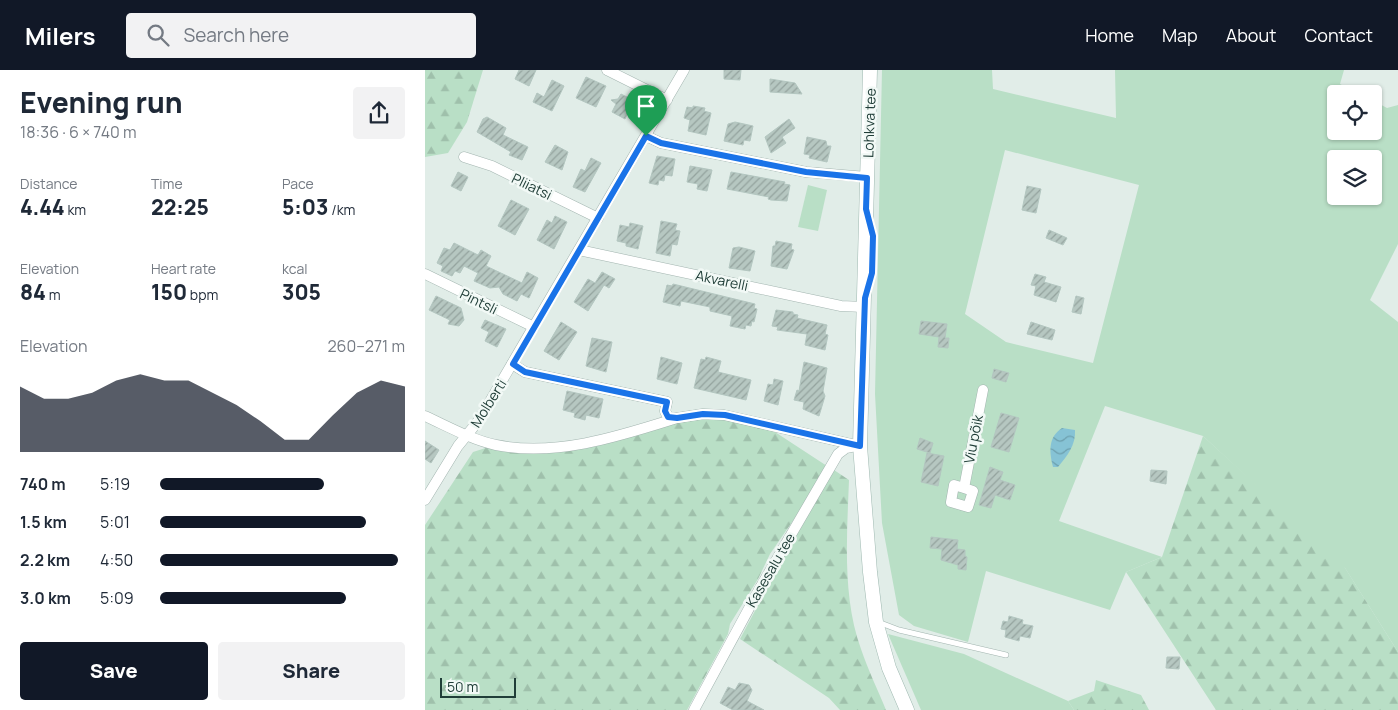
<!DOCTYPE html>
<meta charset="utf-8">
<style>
body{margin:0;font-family:Manrope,sans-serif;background:#f2f2f3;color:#1f2937;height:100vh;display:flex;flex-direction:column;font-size:19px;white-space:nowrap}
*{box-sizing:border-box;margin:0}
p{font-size:16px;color:#747a83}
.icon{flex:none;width:28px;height:28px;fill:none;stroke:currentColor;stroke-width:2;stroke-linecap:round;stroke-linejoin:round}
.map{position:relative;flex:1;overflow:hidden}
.side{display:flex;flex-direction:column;background:#fff;width:425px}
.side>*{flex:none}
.buttons{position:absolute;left:902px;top:15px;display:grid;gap:10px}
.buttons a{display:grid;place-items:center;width:55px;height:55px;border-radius:5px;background:#fff;box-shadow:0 1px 4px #0004;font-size:25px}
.scale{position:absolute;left:15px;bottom:12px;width:76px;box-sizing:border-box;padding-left:5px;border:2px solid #203e38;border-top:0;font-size:14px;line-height:18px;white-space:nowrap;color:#203e38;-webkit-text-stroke:4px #f2f9f6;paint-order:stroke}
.pin{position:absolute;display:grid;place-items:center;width:42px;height:42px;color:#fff;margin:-51px -21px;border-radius:50% 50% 50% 0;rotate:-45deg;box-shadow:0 0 5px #0007}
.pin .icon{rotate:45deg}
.round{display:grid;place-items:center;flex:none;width:52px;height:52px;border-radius:5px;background:#f2f2f3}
.headline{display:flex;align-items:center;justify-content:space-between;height:85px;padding:0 20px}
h1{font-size:28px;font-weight:800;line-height:38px}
.figures{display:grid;grid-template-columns:repeat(3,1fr);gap:8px;height:85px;padding:5px 20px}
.figures div{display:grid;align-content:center}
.figures b{font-size:21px;font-weight:800}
.figures small{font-size:14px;font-weight:400}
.figures p{font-size:14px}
.chart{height:140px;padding:10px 20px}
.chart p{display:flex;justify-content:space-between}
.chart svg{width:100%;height:90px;margin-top:5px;fill:#111827;opacity:.7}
.action{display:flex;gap:10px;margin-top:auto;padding:10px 20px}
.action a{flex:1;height:58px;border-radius:5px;background:#111827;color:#fff;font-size:20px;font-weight:800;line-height:58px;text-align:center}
.action a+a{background:#f2f2f3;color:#1f2937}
ul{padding:0 20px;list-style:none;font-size:16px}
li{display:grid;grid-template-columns:80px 60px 1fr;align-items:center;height:38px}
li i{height:12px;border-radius:6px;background:#111827}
header{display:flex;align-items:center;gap:30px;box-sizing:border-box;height:70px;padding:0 25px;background:#111827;color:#fff}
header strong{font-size:24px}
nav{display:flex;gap:28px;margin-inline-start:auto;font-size:18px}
.search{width:350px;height:45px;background:#f2f2f3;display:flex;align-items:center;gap:12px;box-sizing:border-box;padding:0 18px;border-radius:5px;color:#747a83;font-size:19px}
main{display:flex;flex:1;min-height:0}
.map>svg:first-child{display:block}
.grass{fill:#b9dfc6;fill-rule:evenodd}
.forest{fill:url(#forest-firs)}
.water{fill:url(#water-waves)}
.building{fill:url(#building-hatch);stroke:#b3c6c0}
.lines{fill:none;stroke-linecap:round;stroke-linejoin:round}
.lane-casing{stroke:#a3b5b0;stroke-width:6}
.street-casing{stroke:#a3b5b0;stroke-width:11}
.secondary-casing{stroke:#9fb9b1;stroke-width:15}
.lane{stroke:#fff;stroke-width:5}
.street{stroke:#fff;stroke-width:10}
.secondary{stroke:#fff;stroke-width:14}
.route-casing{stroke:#fff;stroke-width:10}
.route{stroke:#1a73e8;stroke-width:6}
.labels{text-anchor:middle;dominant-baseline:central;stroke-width:5;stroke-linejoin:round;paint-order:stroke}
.street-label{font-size:14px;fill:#203e38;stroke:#f2f9f6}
</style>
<header>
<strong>Milers</strong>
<div class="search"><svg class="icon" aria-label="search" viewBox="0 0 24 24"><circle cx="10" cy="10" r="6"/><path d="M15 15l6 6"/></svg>Search here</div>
<nav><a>Home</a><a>Map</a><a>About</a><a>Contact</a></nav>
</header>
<main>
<section class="side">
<div class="headline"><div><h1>Evening run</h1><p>18:36 · 6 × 740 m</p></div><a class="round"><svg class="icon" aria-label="share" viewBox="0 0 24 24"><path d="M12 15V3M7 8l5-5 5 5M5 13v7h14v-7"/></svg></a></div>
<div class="figures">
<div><p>Distance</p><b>4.44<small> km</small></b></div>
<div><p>Time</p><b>22:25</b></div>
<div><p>Pace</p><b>5:03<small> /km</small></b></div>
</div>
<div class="figures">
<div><p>Elevation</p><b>84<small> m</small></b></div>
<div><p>Heart rate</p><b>150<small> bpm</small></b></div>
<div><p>kcal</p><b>305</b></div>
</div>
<div class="chart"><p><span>Elevation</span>260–271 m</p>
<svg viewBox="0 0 160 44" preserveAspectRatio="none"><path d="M0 44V12L10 18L20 18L30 15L40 9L50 6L60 9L70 9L80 15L90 21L100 29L110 38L120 38L130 26L140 15L150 9L160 12V44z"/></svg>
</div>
<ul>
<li><b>740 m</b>5:19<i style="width:67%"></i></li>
<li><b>1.5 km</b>5:01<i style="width:84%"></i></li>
<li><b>2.2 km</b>4:50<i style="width:97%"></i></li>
<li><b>3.0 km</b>5:09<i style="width:76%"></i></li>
</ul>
<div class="action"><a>Save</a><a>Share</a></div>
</section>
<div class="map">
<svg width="973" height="640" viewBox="0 0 973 640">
<defs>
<pattern id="forest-firs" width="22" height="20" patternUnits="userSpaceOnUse" patternTransform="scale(1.25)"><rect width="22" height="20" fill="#b9dfc6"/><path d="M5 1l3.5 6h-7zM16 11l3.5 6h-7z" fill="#9fc0ab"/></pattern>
<pattern id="water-waves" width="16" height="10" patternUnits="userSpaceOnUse" patternTransform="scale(1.25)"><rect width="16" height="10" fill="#86c3d5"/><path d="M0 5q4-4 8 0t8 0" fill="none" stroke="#6da0ae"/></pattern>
<pattern id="building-hatch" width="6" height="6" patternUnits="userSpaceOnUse" patternTransform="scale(1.25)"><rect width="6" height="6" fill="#b6c7c1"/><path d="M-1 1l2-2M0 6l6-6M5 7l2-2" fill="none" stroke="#94a39e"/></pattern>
</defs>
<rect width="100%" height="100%" fill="#e1ede8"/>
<g class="grass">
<path d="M 457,0 L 567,0 L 568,19 L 691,48 L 690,0 L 919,0 L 915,14 L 934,24 L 911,24 L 911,61 L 949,61 L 949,31 L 962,38 L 973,35 L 973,174 L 945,230 L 973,252 L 973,582 L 920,498 L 778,366 L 680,336 L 634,451 L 737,487 L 701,502 L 685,540 L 561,501 L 543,572 L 489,556 L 474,545 L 457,453 L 450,324 ZM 580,80 L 714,115 L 668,293 L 581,272 L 540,244 ZM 911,89 L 949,89 L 949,126 L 911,126 Z"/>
<path d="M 383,115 L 402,120 L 393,161 L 373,157 Z"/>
<path d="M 463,564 L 539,584 L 643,631 L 649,640 L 496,640 Z"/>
</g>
<g class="forest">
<path d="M 0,0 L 58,0 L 42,52 L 23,83 L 0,87 Z"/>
<path d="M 278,344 L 333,351 L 402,396 L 385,426 L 345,484 L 333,509 L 305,554 L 303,564 L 262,640 L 0,640 L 0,455 L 48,382 L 70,375 L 129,378 Z"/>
<path d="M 778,366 L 917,493 L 973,582 L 973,640 L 791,640 L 701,502 L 737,487 Z"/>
<path d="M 409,400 L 424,410 C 422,465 417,527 436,579 C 443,600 453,620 461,640 L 415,640 L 404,628 L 315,569 L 396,416 Z"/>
<path d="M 671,610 L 716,625 L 724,640 L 649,640 L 643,631 L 669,621 Z"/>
</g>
<path class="water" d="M 637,358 L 650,360 C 651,375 642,386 633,397 L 628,397 C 624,382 623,367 637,358 Z"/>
<g class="building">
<path d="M 94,0 L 111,0 L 104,16 L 90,9 Z"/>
<path d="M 299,0 L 316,0 L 315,10 L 299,9 Z"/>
<path d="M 161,7 L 181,16 L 171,37 L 151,28 Z"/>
<path d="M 345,9 L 370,13 L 377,24 L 345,22 Z"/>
<path d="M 127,10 L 139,16 L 127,41 L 108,32 L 112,23 L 119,27 Z"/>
<path d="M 196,24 L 208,30 L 200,49 L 187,42 L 191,34 L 186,30 L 193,29 Z"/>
<path d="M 268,36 L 280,38 L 279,41 L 286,43 L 281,65 L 263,61 L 265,50 L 259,48 L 262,37 L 268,38 Z"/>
<path d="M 62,47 L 81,58 L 78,65 L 103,77 L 97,90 L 84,85 L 86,82 L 52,62 L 58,49 Z"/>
<path d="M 364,49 L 370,58 L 357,67 L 361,73 L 346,83 L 340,67 Z"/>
<path d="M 310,52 L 328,56 L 325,71 L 319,70 L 318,75 L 299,71 L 303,54 Z"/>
<path d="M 382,67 L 401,71 L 402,76 L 406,76 L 402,92 L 384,88 L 385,85 L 379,84 Z"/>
<path d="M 130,75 L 143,82 L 137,100 L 120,92 Z"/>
<path d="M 232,86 L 250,89 L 247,106 L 240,105 L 239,111 L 234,110 L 233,115 L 224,113 Z"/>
<path d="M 166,88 L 176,93 L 160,122 L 148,117 L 156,99 L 160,101 Z"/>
<path d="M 265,96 L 287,100 L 282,121 L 272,119 L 273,114 L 262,112 Z"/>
<path d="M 33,102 L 43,107 L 36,121 L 26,116 Z"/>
<path d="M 306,102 L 360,112 L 359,114 L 365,115 L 362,131 L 346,130 L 343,129 L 344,127 L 302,119 Z"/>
<path d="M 602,116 L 616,119 L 611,143 L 597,140 Z"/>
<path d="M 86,130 L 104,139 L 90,165 L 73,156 Z"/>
<path d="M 130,146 L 142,152 L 129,179 L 112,170 L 122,150 L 127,153 Z"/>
<path d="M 236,151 L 252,154 L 250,160 L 255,161 L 252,175 L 247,174 L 245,186 L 231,183 Z"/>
<path d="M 205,153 L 218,156 L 213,179 L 201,176 L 201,173 L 192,171 L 195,155 L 204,157 Z"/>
<path d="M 624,160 L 642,168 L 638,175 L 621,168 Z"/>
<path d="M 351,171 L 367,174 L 366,179 L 369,180 L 362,199 L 346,196 L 348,176 L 350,176 Z"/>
<path d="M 29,173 L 53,185 L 56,180 L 66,186 L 61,196 L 97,213 L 102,202 L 113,208 L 104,228 L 96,224 L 92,231 L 78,224 L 74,217 L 65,218 L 49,211 L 53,203 L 39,196 L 35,203 L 30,201 L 27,206 L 16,201 L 18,196 L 12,193 L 19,178 L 25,180 Z"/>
<path d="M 314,177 L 330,181 L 325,201 L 304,198 L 308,178 Z"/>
<path d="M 177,202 L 190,209 L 184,218 L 179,215 L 163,241 L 149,232 L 163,209 L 170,213 Z"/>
<path d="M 610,204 L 621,207 L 619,212 L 636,217 L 631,232 L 609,225 L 611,216 L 606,215 Z"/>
<path d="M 248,214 L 330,234 L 329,238 L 332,239 L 329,252 L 327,251 L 326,256 L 321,255 L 320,259 L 305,256 L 307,246 L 285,241 L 285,237 L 256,231 L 255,236 L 238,232 L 242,215 L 247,216 Z"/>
<path d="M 11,226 L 36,238 L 39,250 L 34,256 L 23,254 L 25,250 L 4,240 Z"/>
<path d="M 651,226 L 659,228 L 656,244 L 647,242 Z"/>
<path d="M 351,240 L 368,242 L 368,244 L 373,245 L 372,248 L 402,255 L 400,264 L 403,265 L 400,280 L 380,275 L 382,264 L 352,260 L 353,257 L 347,256 Z"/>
<path d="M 60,250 L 81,259 L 72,277 L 60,271 L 64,262 L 56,258 Z"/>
<path d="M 496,251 L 522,254 L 520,268 L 524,268 L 523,278 L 513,277 L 514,267 L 494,264 Z"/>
<path d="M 136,252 L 152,262 L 134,290 L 119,281 Z"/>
<path d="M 606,252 L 630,260 L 627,270 L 602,264 Z"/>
<path d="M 167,268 L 187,272 L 181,302 L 161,296 Z"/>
<path d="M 236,287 L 257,293 L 252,314 L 232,309 Z"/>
<path d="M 281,287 L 296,291 L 293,302 L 326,310 L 321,330 L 269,318 L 276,289 L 280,290 Z"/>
<path d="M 379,292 L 402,298 L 398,321 L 400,326 L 394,346 L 378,339 L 379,332 L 369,330 L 372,320 L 374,321 Z"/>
<path d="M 569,299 L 584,303 L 581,312 L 567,308 Z"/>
<path d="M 349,309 L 358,311 L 353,335 L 339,331 L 343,314 L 348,315 Z"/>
<path d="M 142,321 L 178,329 L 174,348 L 161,345 L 160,350 L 149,347 L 150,343 L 138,340 Z"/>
<path d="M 576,343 L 594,348 L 584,382 L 566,377 Z"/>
<path d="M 495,368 L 508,373 L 505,383 L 492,379 Z"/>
<path d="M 0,371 L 14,380 L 6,393 L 0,389 Z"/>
<path d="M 502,383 L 519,386 L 513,416 L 496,412 Z"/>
<path d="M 565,397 L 578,402 L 575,410 L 590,415 L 585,430 L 570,425 L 566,438 L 554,435 Z"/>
<path d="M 726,400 L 742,401 L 741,414 L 725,411 Z"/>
<path d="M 506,467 L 533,470 L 532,479 L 540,480 L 540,486 L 542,487 L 541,500 L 533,499 L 533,495 L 516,490 L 517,479 L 505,478 Z"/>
<path d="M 584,546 L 598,550 L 597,554 L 608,556 L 605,568 L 595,566 L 594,571 L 580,567 L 581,560 L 576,559 L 578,551 L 583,552 Z"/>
<path d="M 742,587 L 755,587 L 754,599 L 741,598 Z"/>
<path d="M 314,613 L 324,615 L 327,620 L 322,631 L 339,640 L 308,640 L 295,633 L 303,617 L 310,620 Z"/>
</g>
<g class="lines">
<g class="lane-casing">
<g id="lane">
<path d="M 445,210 L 448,166 L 446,157"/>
<path d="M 453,552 L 474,560 L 581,585"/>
</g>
</g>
<g class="street-casing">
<g id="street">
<path d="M 182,0 L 242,30"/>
<path d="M 221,66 L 236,73 L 381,102 L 442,107"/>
<path d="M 39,87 L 67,96 L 173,148"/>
<path d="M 154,180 L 416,236 L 439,237"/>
<path d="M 0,204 L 109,257"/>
<path d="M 87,294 L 100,302 L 242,332 L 240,341 L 243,347 L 252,348 L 278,344 L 299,345 L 435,376"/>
<path d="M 0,346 C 22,356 47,370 71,375 C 132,387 195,366 252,348"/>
<path d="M 539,418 L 529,415 L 526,432 L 543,437 L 548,421 L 539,418 L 558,320"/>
<path d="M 0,430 L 33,376 L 54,350 L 259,0"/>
<path d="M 269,640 L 335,518 L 413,384 L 421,378 L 431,376"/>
</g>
</g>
<g class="secondary-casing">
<path id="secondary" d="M 445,0 L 435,376 L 445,502 L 451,552 L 464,598 L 482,640"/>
</g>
<use href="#lane" class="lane"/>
<use href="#street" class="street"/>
<use href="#secondary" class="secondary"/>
</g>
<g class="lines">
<g class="route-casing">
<path id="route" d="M 221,66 L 236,73 L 381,102 L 442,108 L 441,139 L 448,166 L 447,203 L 440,228 L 435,376 L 300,345 L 278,344 L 252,348 L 243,347 L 240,341 L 242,332 L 100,302 L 88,294 Z"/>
</g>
<use href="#route" class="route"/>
</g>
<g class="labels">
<g class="street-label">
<text transform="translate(444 53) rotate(-88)">Lohkva tee</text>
<text transform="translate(107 116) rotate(26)">Pliiatsi</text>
<text transform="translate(297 210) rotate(12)">Akvarelli</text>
<text transform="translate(54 231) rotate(26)">Pintsli</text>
<text transform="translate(63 333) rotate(-58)">Molberti</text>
<text transform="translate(548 369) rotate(-79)">Viu põik</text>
<text transform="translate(345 500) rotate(-60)">Kasesalu tee</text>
</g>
</g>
</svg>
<div class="buttons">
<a><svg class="icon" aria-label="locate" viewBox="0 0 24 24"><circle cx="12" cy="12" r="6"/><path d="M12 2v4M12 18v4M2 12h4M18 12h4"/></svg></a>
<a><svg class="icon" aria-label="layers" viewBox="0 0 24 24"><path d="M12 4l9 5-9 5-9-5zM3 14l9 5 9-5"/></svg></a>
</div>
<div class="scale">50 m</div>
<div class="pin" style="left:221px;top:66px;background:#1e9e55"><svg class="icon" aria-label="arrive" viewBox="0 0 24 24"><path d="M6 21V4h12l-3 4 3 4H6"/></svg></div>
</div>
</main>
